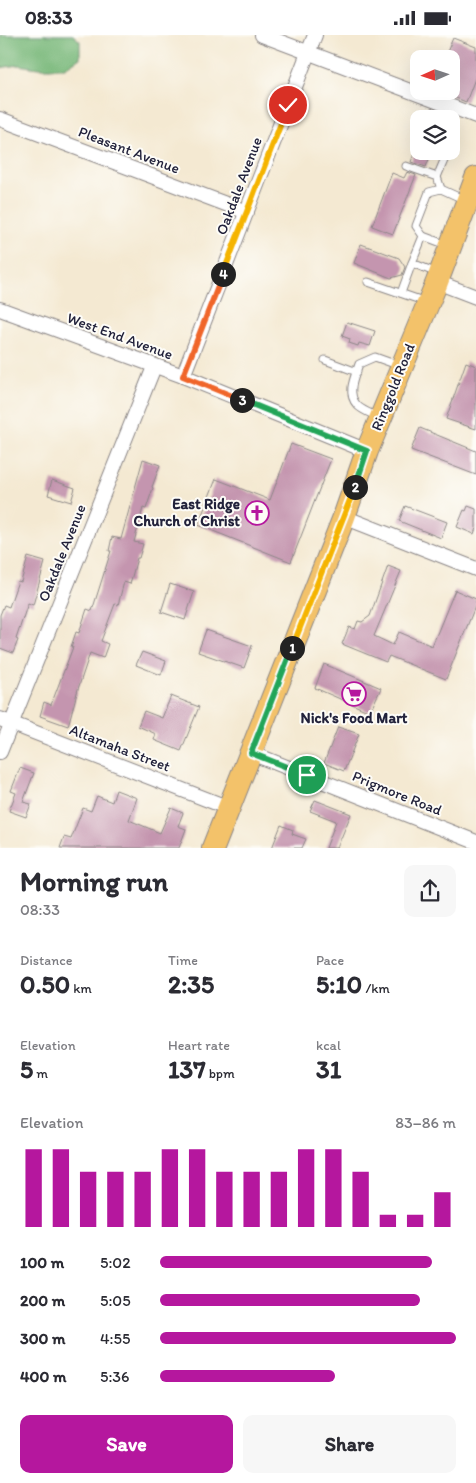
<!DOCTYPE html>
<meta charset="utf-8">
<style>
body{margin:0;font-family:Itim,sans-serif;background:#f7f7f7;color:#2b2b33;height:100vh;display:flex;flex-direction:column;font-size:19px;white-space:nowrap}
*{box-sizing:border-box;margin:0}
p{font-size:16px;color:#7c7c81}
.icon{flex:none;width:28px;height:28px;fill:none;stroke:currentColor;stroke-width:2;stroke-linecap:round;stroke-linejoin:round}
.map{position:relative;height:813px;overflow:hidden}
.side{display:flex;flex-direction:column;background:#fff;flex:1}
.side>*{flex:none}
.needle{width:32px;rotate:267deg}
.tools{position:absolute;left:410px;top:15px;display:grid;gap:10px}
.tools a{display:grid;place-items:center;width:50px;height:50px;border-radius:10px;background:#fff;box-shadow:0 5px 20px #0002;font-size:25px}
.pin{position:absolute;display:grid;place-items:center;width:42px;height:42px;color:#fff;margin:-21px;border:2px solid #fff;border-radius:50%;box-shadow:0 1px 5px #0007}
.km{position:absolute;width:25px;height:25px;margin:-12px;border-radius:50%;background:#222;color:#fff;font-size:14px;line-height:25px;text-align:center}
.round{display:grid;place-items:center;flex:none;width:52px;height:52px;border-radius:10px;background:#f7f7f7}
.head{display:flex;align-items:center;justify-content:space-between;height:85px;padding:0 20px}
h1{font-size:28px;font-weight:800;line-height:38px}
.figures{display:grid;grid-template-columns:repeat(3,1fr);gap:8px;height:85px;padding:5px 20px}
.figures div{display:grid;align-content:center}
.figures b{font-size:25px;font-weight:800}
.figures small{font-size:14px;font-weight:400}
.figures p{font-size:14px}
.chart{height:140px;padding:10px 20px}
.chart p{display:flex;justify-content:space-between}
.chart svg{width:100%;height:90px;margin-top:5px;stroke:#b5179e;stroke-width:6}
.cta{display:flex;gap:10px;margin-top:auto;padding:10px 20px}
.cta a{flex:1;height:58px;border-radius:10px;background:#b5179e;color:#fff;font-size:20px;font-weight:800;line-height:58px;text-align:center}
.cta a+a{background:#f7f7f7;color:#2b2b33}
ul{padding:0 20px;list-style:none;font-size:16px}
li{display:grid;grid-template-columns:80px 60px 1fr;align-items:center;height:38px}
li i{height:12px;border-radius:6px;background:#b5179e}
.status{display:flex;justify-content:space-between;align-items:center;height:35px;padding:0 25px;background:#fff;direction:ltr}
.status svg{height:14px;fill:currentColor}
.map>svg:first-child{display:block}
.forest{fill:#7ab97b;stroke:#4e6e5b}
.building{fill:#c495af}
.lines{fill:none;stroke-linecap:round;stroke-linejoin:round}
.service-casing{stroke:#8b8686;stroke-width:9}
.minor-casing{stroke:#8b8686;stroke-width:16}
.primary-casing{stroke:#8b8686;stroke-width:24}
.service{stroke:#fff;stroke-width:7}
.minor{stroke:#fff;stroke-width:14}
.primary{stroke:#f3c26a;stroke-width:22}
.split-1-casing{stroke:#fff;stroke-width:10}
.split-2-casing{stroke:#fff;stroke-width:10}
.split-3-casing{stroke:#fff;stroke-width:10}
.split-4-casing{stroke:#fff;stroke-width:10}
.split-5-casing{stroke:#fff;stroke-width:10}
.split-1{stroke:#22a559;stroke-width:6}
.split-2{stroke:#f5b400;stroke-width:6}
.split-3{stroke:#22a559;stroke-width:6}
.split-4{stroke:#f0652b;stroke-width:6}
.split-5{stroke:#f5b400;stroke-width:6}
.labels{text-anchor:middle;dominant-baseline:central;stroke-width:4;stroke-linejoin:round;paint-order:stroke}
.street-label{font-size:15px;fill:#22223b;stroke:#fdfcf7}
.poi-label{font-size:15px;font-weight:bold;fill:#22223b;stroke:#fdfcf7;text-anchor:end}
</style>
<div class="status"><b>08:33</b><svg viewBox="0 0 49 12"><path d="M0 12V9h3v3zM5 12V6h3v6zM10 12V3h3v9zM15 12V0h3v12zM26 1h20v11H26zM47 4h2v5h-2z"/></svg></div>
<div class="map">
<svg width="476" height="813" viewBox="0 0 476 813">
<rect width="100%" height="100%" fill="#fdfcf7"/>
<filter id="ink" filterUnits="userSpaceOnUse"><feTurbulence type="fractalNoise" baseFrequency=".02" numOctaves="2"/><feDisplacementMap in="SourceGraphic" scale="10" xChannelSelector="R" yChannelSelector="G"/><feConvolveMatrix kernelMatrix="1 2 1 2 8 2 1 2 1" color-interpolation-filters="sRGB"/></filter>
<filter id="wash" filterUnits="userSpaceOnUse"><feTurbulence type="fractalNoise" baseFrequency=".0096" numOctaves="4" result="noise"/><feDisplacementMap in="SourceGraphic" scale="20" xChannelSelector="R" yChannelSelector="G"/><feGaussianBlur stdDeviation="1.12" result="paint"/><feColorMatrix in="noise" values="0 0 0 0 0 0 0 0 0 0 0 0 0 0 0 0 0 1.4 0 .05"/><feComposite in="paint" operator="in"/></filter>
<g filter="url(#wash)">
<rect width="100%" height="100%" fill="#f4e9d2"/>
<path class="forest" d="M 0,0 L 73,0 L 80,6 L 80,23 L 65,33 L 38,33 L 18,30 L 0,33 Z"/>
<g id="blocks">
<g class="building">
<path d="M 453,3 L 476,12 L 476,41 L 466,67 L 451,61 L 451,28 L 455,20 L 447,17 Z"/>
<path d="M 415,116 L 432,116 L 426,132 L 411,127 Z"/>
<path d="M 407,137 L 416,140 L 393,199 L 372,191 L 392,138 L 404,143 Z"/>
<path d="M 361,209 L 399,223 L 405,232 L 402,240 L 391,243 L 354,228 Z"/>
<path d="M 347,287 L 375,296 L 370,311 L 359,308 L 358,311 L 349,308 L 350,304 L 342,301 Z"/>
<path d="M 466,327 L 476,331 L 476,394 L 446,384 Z"/>
<path d="M 420,393 L 476,416 L 476,440 L 411,415 Z"/>
<path d="M 291,409 L 331,424 L 291,527 L 198,490 L 216,444 L 270,465 Z"/>
<path d="M 143,424 L 160,430 L 152,452 L 153,453 L 146,474 L 143,473 L 134,507 L 143,509 L 139,523 L 137,523 L 130,549 L 124,547 L 118,570 L 115,569 L 101,606 L 108,609 L 103,623 L 90,618 L 78,654 L 68,691 L 40,681 L 44,667 L 51,670 L 73,612 L 71,612 L 76,597 L 79,598 L 87,574 L 92,576 L 111,516 L 109,516 L 112,502 L 121,504 Z"/>
<path d="M 52,445 L 75,453 L 71,467 L 48,460 Z"/>
<path d="M 405,471 L 447,487 L 441,503 L 399,486 Z"/>
<path d="M 468,471 L 476,474 L 476,493 L 474,499 L 457,492 L 464,475 L 466,476 Z"/>
<path d="M 28,522 L 45,527 L 33,570 L 28,568 L 16,604 L 18,605 L 13,618 L 0,613 L 0,580 L 4,570 L 9,572 L 18,546 L 21,547 Z"/>
<path d="M 388,531 L 401,536 L 374,601 L 393,610 L 399,597 L 432,611 L 455,555 L 476,564 L 476,569 L 446,644 L 389,621 L 386,627 L 342,609 L 349,592 L 355,594 L 358,586 L 362,587 L 370,581 Z"/>
<path d="M 170,549 L 194,557 L 185,585 L 161,577 Z"/>
<path d="M 206,595 L 252,611 L 244,633 L 198,617 Z"/>
<path d="M 142,617 L 166,626 L 161,640 L 136,630 Z"/>
<path d="M 324,629 L 381,653 L 370,677 L 315,653 Z"/>
<path d="M 171,661 L 199,672 L 181,716 L 154,705 L 156,699 L 138,691 L 144,676 L 162,683 Z"/>
<path d="M 338,692 L 359,699 L 344,736 L 324,728 Z"/>
<path d="M 20,733 L 34,738 L 23,767 L 31,769 L 26,782 L 9,776 L 16,758 L 11,756 Z"/>
<path d="M 116,755 L 137,763 L 129,785 L 160,798 L 171,773 L 183,778 L 178,791 L 186,794 L 179,813 L 60,813 L 64,802 L 71,804 L 83,773 L 91,776 L 97,761 L 112,767 Z"/>
<path d="M 315,765 L 351,779 L 337,813 L 326,813 L 336,786 L 310,776 Z"/>
<path d="M 281,790 L 293,795 L 292,799 L 306,804 L 302,813 L 272,813 Z"/>
</g>
</g>
</g>
<g filter="url(#ink)">
<use href="#blocks" fill-opacity="0" stroke="#8b8686" stroke-width="1"/>
<g class="lines">
<g class="service-casing">
<g id="service">
<path d="M 406,131 L 437,142"/>
<path d="M 441,154 L 437,142 L 448,116"/>
<path d="M 423,201 L 416,191 L 429,157 L 441,154 L 465,165"/>
<path d="M 412,228 L 423,201 L 447,210"/>
<path d="M 368,247 L 426,267"/>
<path d="M 401,258 L 412,228 L 437,238"/>
<path d="M 325,325 L 357,337"/>
<path d="M 378,382 C 372,379 361,375 357,370 C 346,358 355,341 359,329 L 375,322 L 400,331"/>
</g>
</g>
<g class="minor-casing">
<g id="minor">
<path d="M 262,0 L 476,81"/>
<path d="M 0,84 L 247,177"/>
<path d="M 437,247 L 476,262"/>
<path d="M 0,274 L 183,341 L 367,416"/>
<path d="M 183,341 L 315,0"/>
<path d="M 344,482 L 476,534"/>
<path d="M 0,684 L 229,773"/>
<path d="M 0,717 L 154,332"/>
<path d="M 251,718 L 476,807"/>
</g>
</g>
<g class="primary-casing">
<path id="primary" d="M 213,813 L 344,482 L 367,416 L 437,247 L 476,143"/>
</g>
<use href="#service" class="service"/>
<use href="#minor" class="minor"/>
<use href="#primary" class="primary"/>
</g>
</g>
<g class="lines" filter="url(#ink)">
<g class="split-1-casing">
<path id="split-1" d="M 292,613 L 251,718 L 307,740"/>
</g>
<g class="split-2-casing">
<path id="split-2" d="M 292,613 L 355,452"/>
</g>
<g class="split-3-casing">
<path id="split-3" d="M 242,365 L 367,416 L 355,452"/>
</g>
<g class="split-4-casing">
<path id="split-4" d="M 223,239 L 183,341 L 242,365"/>
</g>
<g class="split-5-casing">
<path id="split-5" d="M 223,239 L 288,70"/>
</g>
<use href="#split-1" class="split-1"/>
<use href="#split-2" class="split-2"/>
<use href="#split-3" class="split-3"/>
<use href="#split-4" class="split-4"/>
<use href="#split-5" class="split-5"/>
</g>
<defs>
<g id="church-ring" transform="scale(1.25)"><circle r="9.5" fill="#fdfcf7" stroke="#b5179e" stroke-width="1.5"/><path d="M-1.2-6h2.4v3.5h3.3v2.4h-3.3V6h-2.4V-.1h-3.3v-2.4h3.3Z" fill="#b5179e"/></g>
<g id="supermarket-ring" transform="scale(1.25)"><circle r="9.5" fill="#fdfcf7" stroke="#b5179e" stroke-width="1.5"/><path d="M-6-5.5h2.5l.6 2H6L4.5 2H-2.5L-4.4-4H-6ZM-1.5 3.2a1.3 1.3 0 1 0 .1 0ZM3 3.2a1.3 1.3 0 1 0 .1 0Z" fill="#b5179e"/></g>
</defs>
<g fill-rule="evenodd">
<use href="#church-ring" x="257" y="478"/>
<use href="#supermarket-ring" x="354" y="659"/>
</g>
<g class="labels">
<g class="street-label">
<text transform="translate(129 115) rotate(21)">Pleasant Avenue</text>
<text transform="translate(239 151) rotate(-69)">Oakdale Avenue</text>
<text transform="translate(120 301) rotate(20)">West End Avenue</text>
<text transform="translate(393 352) rotate(-68)">Ringgold Road</text>
<text transform="translate(62 518) rotate(-68)">Oakdale Avenue</text>
<text transform="translate(120 713) rotate(21)">Altamaha Street</text>
<text transform="translate(397 758) rotate(22)">Prigmore Road</text>
</g>
<g class="poi-label">
<text x="240" y="469">East Ridge<tspan x="240" dy="17">Church of Christ</tspan></text>
<text x="354" y="683" text-anchor="middle">Nick's Food Mart</text>
</g>
</g>
</svg>
<div class="tools">
<a><svg class="needle" viewBox="-14 -14 28 28"><path d="M0-13l5 13h-10z" fill="#e53935"/><path d="M0 13l5-13h-10z" fill="#7c7c81"/></svg></a>
<a><svg class="icon" aria-label="layers" viewBox="0 0 24 24"><path d="M12 4l9 5-9 5-9-5zM3 14l9 5 9-5"/></svg></a>
</div>
<div class="pin" style="left:307px;top:740px;background:#1e9e55"><svg class="icon" aria-label="arrive" viewBox="0 0 24 24"><path d="M6 21V4h12l-3 4 3 4H6"/></svg></div>
<div class="pin" style="left:288px;top:70px;background:#d93025"><svg class="icon" aria-label="check" viewBox="0 0 24 24"><path d="M5 12l5 5 9-10"/></svg></div>
<b class="km" style="left:292px;top:613px">1</b>
<b class="km" style="left:355px;top:452px">2</b>
<b class="km" style="left:242px;top:365px">3</b>
<b class="km" style="left:223px;top:239px">4</b>
</div>
<section class="side">
<div class="head"><div><h1>Morning run</h1><p>08:33</p></div><a class="round"><svg class="icon" aria-label="share" viewBox="0 0 24 24"><path d="M12 15V3M7 8l5-5 5 5M5 13v7h14v-7"/></svg></a></div>
<div class="figures">
<div><p>Distance</p><b>0.50<small> km</small></b></div>
<div><p>Time</p><b>2:35</b></div>
<div><p>Pace</p><b>5:10<small> /km</small></b></div>
</div>
<div class="figures">
<div><p>Elevation</p><b>5<small> m</small></b></div>
<div><p>Heart rate</p><b>137<small> bpm</small></b></div>
<div><p>kcal</p><b>31</b></div>
</div>
<div class="chart"><p><span>Elevation</span>83–86 m</p>
<svg viewBox="0 0 160 44" preserveAspectRatio="none"><path d="M5 44V6M15 44V6M25 44V17M35 44V17M45 44V17M55 44V6M65 44V6M75 44V17M85 44V17M95 44V17M105 44V6M115 44V6M125 44V17M135 44V38M145 44V38M155 44V27"/></svg>
</div>
<ul>
<li><b>100 m</b>5:02<i style="width:92%"></i></li>
<li><b>200 m</b>5:05<i style="width:88%"></i></li>
<li><b>300 m</b>4:55<i style="width:100%"></i></li>
<li><b>400 m</b>5:36<i style="width:59%"></i></li>
</ul>
<div class="cta"><a>Save</a><a>Share</a></div>
</section>
